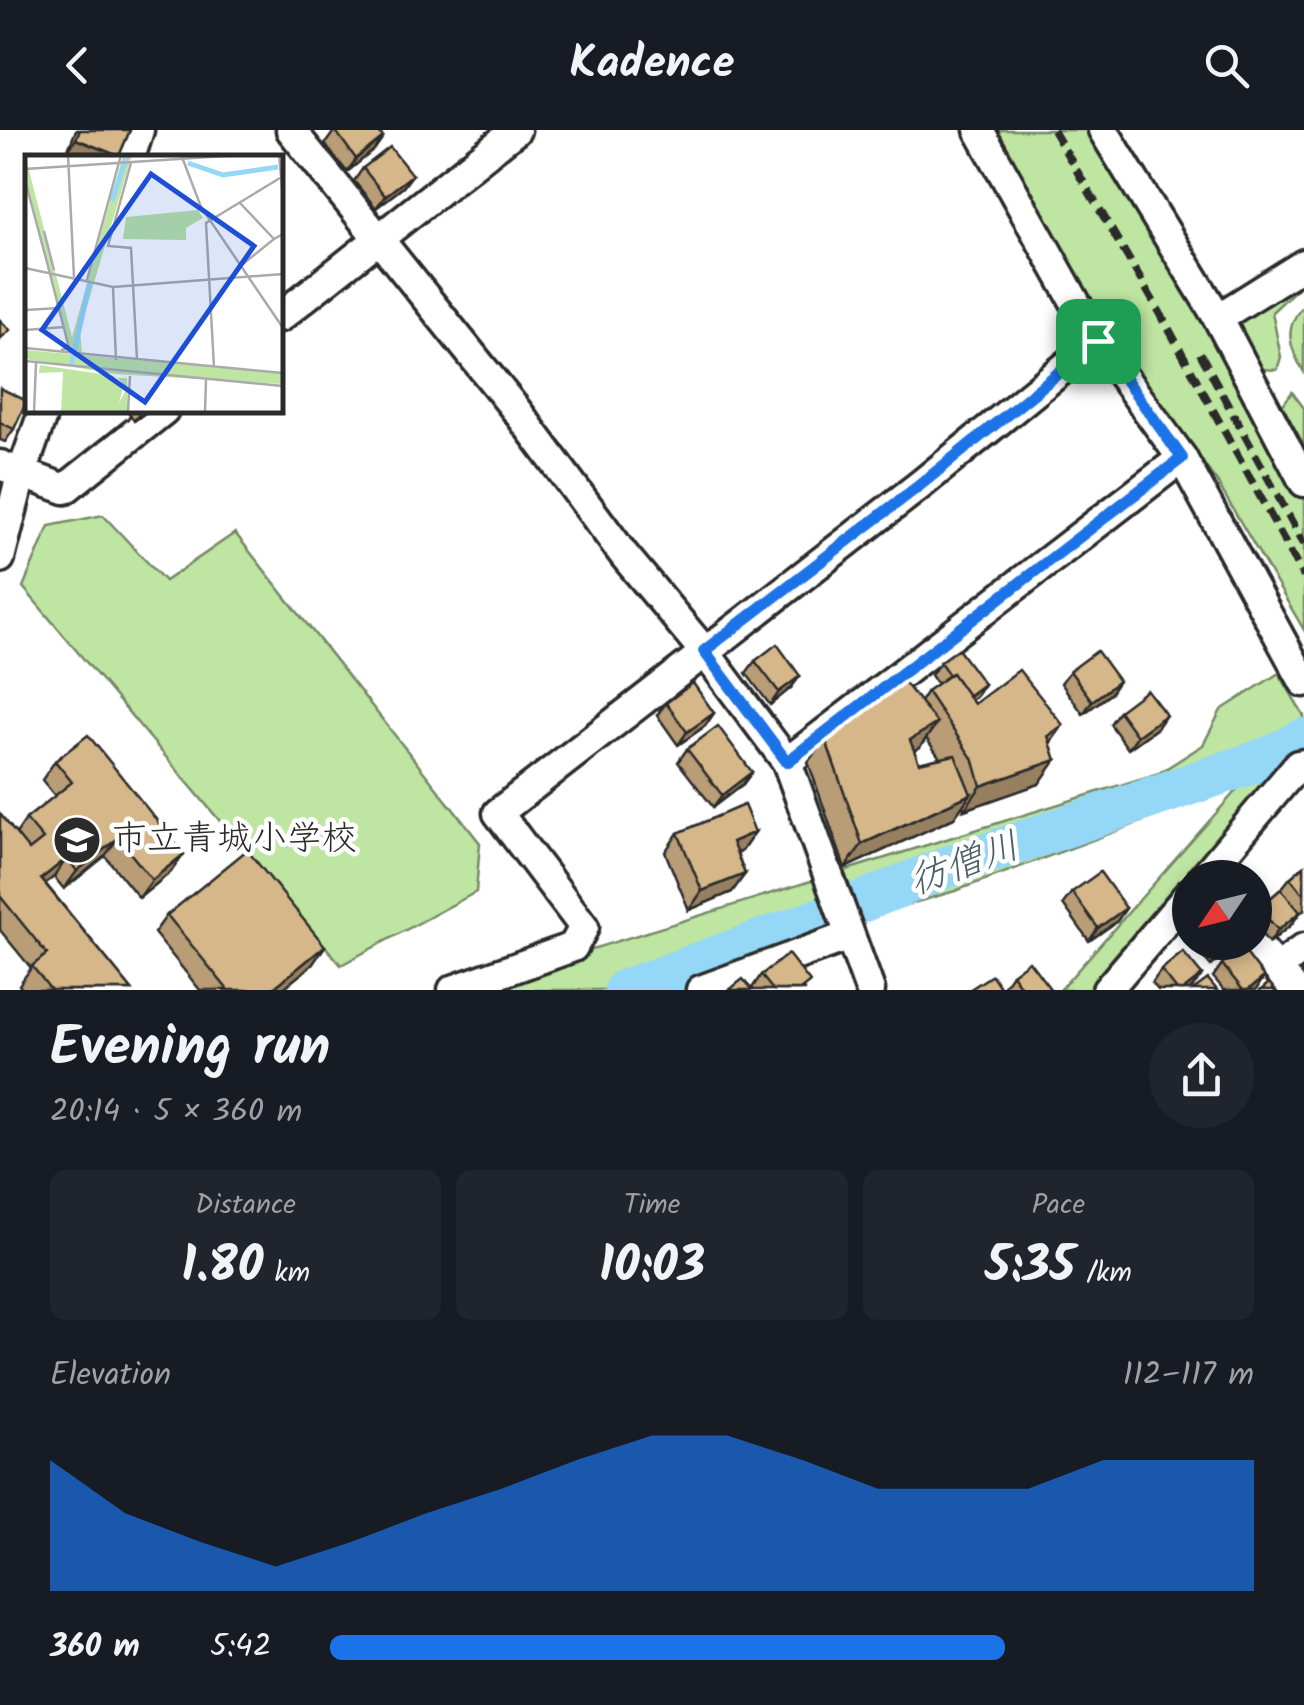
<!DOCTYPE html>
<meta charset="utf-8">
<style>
body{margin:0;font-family:Kalam,"Klee One",sans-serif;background:#20242c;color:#f1f3f6;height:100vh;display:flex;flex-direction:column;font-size:38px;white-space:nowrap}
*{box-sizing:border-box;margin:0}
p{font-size:32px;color:#9ea1a6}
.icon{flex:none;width:55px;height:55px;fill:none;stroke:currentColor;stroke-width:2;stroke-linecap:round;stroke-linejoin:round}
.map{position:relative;height:860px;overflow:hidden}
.drawer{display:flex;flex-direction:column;background:#171b24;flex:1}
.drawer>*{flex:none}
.needle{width:65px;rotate:235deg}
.fabs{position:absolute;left:1172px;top:730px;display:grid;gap:20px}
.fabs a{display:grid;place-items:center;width:100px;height:100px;border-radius:50%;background:#171b24;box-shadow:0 5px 15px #0003;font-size:50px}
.pin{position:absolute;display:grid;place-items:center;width:85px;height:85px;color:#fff;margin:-42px;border-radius:20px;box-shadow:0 5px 15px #0006}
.round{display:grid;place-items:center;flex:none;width:105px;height:105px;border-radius:52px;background:#20242c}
.summary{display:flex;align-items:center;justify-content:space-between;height:170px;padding:0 50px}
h1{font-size:55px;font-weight:700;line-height:75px}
.stats{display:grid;grid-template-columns:repeat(3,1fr);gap:15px;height:170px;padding:10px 50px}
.stats div{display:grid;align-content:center;border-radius:15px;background:#20242c;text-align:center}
.stats b{font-size:50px;font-weight:700}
.stats small{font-size:28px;font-weight:400}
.stats p{font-size:28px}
.chart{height:280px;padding:20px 50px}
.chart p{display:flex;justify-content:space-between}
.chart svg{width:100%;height:180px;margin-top:10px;fill:#1a73e8;opacity:.7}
ul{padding:0 50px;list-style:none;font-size:32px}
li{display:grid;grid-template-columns:160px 120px 1fr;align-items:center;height:75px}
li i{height:25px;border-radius:12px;background:#1a73e8}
header{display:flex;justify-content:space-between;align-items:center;height:130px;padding:0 50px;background:#171b24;font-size:45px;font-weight:700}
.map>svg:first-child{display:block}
.green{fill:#bee5a1;stroke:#748866;stroke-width:2.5}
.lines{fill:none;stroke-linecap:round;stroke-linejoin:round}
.stream{stroke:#6b92a5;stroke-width:8}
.river{stroke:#95d7f7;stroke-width:42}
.street-casing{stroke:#2b2b2b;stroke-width:35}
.street{stroke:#fff;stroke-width:28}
.rail{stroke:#2b2b2b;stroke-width:8;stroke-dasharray:15 8;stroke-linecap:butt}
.wall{fill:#b89d77;stroke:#2b2b2b;stroke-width:2.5;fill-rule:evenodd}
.shaded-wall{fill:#968061;stroke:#2b2b2b;stroke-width:2.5}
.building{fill:#d6b78a;stroke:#2b2b2b;stroke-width:2.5}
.route-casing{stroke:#fff;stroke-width:20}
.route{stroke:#1a73e8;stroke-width:12}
.labels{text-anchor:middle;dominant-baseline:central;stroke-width:9;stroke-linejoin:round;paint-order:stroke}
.poi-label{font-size:35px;fill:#2b2b2b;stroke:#fff;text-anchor:start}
.water-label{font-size:38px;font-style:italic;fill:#4b5f68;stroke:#fff}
.inset-river{fill:none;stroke:#95d7f7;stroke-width:5}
.inset-road{fill:none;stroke:#aaa;stroke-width:2.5}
.view{fill:#1d4ed8;fill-opacity:0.15;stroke:#1d4ed8;stroke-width:5}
.inset-edge{fill:none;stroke:#2b2b2b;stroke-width:5}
</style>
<header><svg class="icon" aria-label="back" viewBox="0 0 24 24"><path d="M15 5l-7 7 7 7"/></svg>Kadence<svg class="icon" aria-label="search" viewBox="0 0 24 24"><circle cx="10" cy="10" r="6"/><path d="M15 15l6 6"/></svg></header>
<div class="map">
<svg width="1304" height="860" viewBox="0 0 1304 860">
<rect width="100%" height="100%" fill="#fff"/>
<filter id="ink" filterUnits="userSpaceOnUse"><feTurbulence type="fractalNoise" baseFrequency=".01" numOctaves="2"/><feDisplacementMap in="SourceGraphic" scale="20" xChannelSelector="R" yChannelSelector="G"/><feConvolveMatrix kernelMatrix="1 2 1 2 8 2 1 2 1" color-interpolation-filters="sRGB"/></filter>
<g filter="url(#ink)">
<g class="green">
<path d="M 979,0 L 1094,0 L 1193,167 L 1304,371 L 1304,500 L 1217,352 L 1059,139 Z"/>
<path d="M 1304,136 L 1304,152 L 1272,182 L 1281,227 L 1277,240 L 1261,239 L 1238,194 L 1248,175 Z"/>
<path d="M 1304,175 L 1304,242 C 1289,218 1283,197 1304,175 Z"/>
<path d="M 1292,262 L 1304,278 L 1304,315 L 1282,276 Z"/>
<path d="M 103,385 L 165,451 L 235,403 L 480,713 L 476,762 L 341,835 L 23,457 L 49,396 Z"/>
<path d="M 1279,543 L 1304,586 L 1304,635 L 1190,748 L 1190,780 L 1122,860 L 1060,860 L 1241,655 L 955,761 L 834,796 L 754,841 L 701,860 L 460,860 L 1159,643 L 1203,615 L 1221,580 Z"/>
</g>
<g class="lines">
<path class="stream" d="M 1290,628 L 1302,610"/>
<path class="river" d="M 625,860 L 814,791 L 950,736 L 1270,627 L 1304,609"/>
<g class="street-casing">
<g id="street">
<path d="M 291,0 L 517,281 L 624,425 L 704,521 L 787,632 L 870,860"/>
<path d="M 979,0 L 1097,211 L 1182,328 L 1304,552"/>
<path d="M 1103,0 L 1218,188 L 1304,352"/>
<path d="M 130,28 L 139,0"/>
<path d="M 280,187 L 516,0"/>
<path d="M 1218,188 L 1304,134"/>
<path d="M 0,335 L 65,359 L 164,280"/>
<path d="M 0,428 L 21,345 L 44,280"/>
<path d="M 787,632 L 1182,328"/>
<path d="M 1203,748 L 1298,635 L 1304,634"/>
<path d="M 1255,812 L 1295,860"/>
<path d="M 1278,838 L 1304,818"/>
<path d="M 453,860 L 573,817 L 584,797 L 498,683 L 920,355 L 1097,211"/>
<path d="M 701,860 L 849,806"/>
<path d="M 1107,860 L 1190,763"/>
</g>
</g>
<use href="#street" class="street"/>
<g class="rail">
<path d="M 1053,0 L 1159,181 L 1304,447"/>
<path d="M 1200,223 L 1304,414"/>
</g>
</g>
<g class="wall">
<path d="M 76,0 L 130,0 L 118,28 L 81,28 L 67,22 Z"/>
<path d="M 335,0 L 383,7 L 374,20 L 347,42 L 325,14 Z"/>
<path d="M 363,38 L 412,45 L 403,57 L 376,78 L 354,51 Z"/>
<path d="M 0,258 L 14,299 L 5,312 L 0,310 Z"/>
<path d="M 127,280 L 149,280 L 134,291 Z"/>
<path d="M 755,531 L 800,546 L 791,558 L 770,575 L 746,543 Z"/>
<path d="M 940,532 L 984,554 L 971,570 L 974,574 L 1063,595 L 1050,613 L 1039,654 L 964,680 L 963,675 L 954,688 L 845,738 L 808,632 L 825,608 L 920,572 L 927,561 L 937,554 L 931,545 ZM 926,608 L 940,628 L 919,633 L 914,621 L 920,617 Z"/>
<path d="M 1070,541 L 1110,564 L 1083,584 L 1061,553 Z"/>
<path d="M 666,573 L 714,583 L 705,596 L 678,615 L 657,585 Z"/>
<path d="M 1119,581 L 1157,598 L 1128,619 L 1110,594 Z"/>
<path d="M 687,619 L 752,642 L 743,654 L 713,677 L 678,632 Z"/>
<path d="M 55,631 L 171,742 L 139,768 L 105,726 L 64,759 L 54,747 L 45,753 L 132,860 L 23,860 L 19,855 L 31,838 L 0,800 L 0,684 L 16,704 L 26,689 L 55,666 L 42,650 Z"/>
<path d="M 755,702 L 742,721 L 737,723 L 745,744 L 732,762 L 689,780 L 665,722 L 678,703 Z"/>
<path d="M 1304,736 L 1304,780 L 1300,783 L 1291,795 L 1269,813 L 1255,796 L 1255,783 L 1259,778 L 1281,759 L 1290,748 Z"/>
<path d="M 1072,762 L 1126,778 L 1117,791 L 1089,811 L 1063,774 Z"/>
<path d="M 167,785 L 325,816 L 312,835 L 281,860 L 200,860 L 154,803 Z"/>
<path d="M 1190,812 L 1235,812 L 1228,821 L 1211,836 Z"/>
<path d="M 1222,834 L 1264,847 L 1255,860 L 1224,860 L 1213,847 Z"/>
<path d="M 1161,840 L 1202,845 L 1190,860 L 1158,860 L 1152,853 Z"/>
<path d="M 1012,844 L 1051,860 L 1005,860 L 1003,857 Z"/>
<path d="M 761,845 L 805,860 L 754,860 L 752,858 Z"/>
</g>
<g class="shaded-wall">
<path d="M 383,7 L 374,20 L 347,42 L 356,29 Z"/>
<path d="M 76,9 L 119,26 L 81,28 L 67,22 Z"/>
<path d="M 412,45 L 403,57 L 376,78 L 385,66 Z"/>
<path d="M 142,280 L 149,280 L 134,291 Z"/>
<path d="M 800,546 L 791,558 L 770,575 L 779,562 Z"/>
<path d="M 1119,551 L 1110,564 L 1083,584 L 1092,571 Z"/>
<path d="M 984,554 L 975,567 L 957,580 L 966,568 Z"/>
<path d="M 714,583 L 705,596 L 678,615 L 687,602 Z"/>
<path d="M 1166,585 L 1157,598 L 1128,619 L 1137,606 Z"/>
<path d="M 937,593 L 920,617 L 893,634 L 910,610 Z"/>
<path d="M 1063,595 L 1046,619 L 1048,606 Z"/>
<path d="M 1056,630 L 1039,654 L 964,680 L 981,656 Z"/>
<path d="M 752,642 L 743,654 L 713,677 L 722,665 Z"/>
<path d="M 971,664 L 954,688 L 845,738 L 862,714 Z"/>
<path d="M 755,702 L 742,721 L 719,730 L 732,712 Z"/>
<path d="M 118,708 L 105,726 L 64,759 L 77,741 Z"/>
<path d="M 184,724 L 171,742 L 139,768 L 152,750 Z"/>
<path d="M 67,728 L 54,747 L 28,767 L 41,749 Z"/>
<path d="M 745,744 L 732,762 L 689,780 L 702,761 Z"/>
<path d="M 1126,778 L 1117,791 L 1089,811 L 1098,798 Z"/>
<path d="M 1300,782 L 1291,795 L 1269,813 L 1278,800 Z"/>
<path d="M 1233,812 L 1235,812 L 1228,821 L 1211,836 L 1220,824 Z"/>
<path d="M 325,816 L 312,835 L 281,860 L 271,860 Z"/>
<path d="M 1202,845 L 1190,860 L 1183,860 Z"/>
<path d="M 1264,847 L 1256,860 L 1248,860 Z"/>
</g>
<g class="building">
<path d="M 80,0 L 130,0 L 119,26 L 76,9 Z"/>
<path d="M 335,0 L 377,0 L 383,7 L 356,29 Z"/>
<path d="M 390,17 L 412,45 L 385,66 L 363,38 Z"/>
<path d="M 0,190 L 10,200 L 0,209 Z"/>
<path d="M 0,258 L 27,271 L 14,299 L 0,292 Z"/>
<path d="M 777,514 L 800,546 L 779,562 L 755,531 Z"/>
<path d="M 958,519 L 984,554 L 968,566 L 952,543 L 949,545 L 940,532 Z"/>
<path d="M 1097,521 L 1119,551 L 1092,571 L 1070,541 Z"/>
<path d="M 1019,540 L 1063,595 L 1048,606 L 1056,630 L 981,656 L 974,631 L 927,561 L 952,543 L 974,574 Z"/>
<path d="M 898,544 L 937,593 L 910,610 L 919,633 L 955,625 L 971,664 L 862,714 L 825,608 Z"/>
<path d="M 693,553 L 714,583 L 687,602 L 666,573 Z"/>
<path d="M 1147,560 L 1166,585 L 1137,606 L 1119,581 Z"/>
<path d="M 718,596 L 752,642 L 722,665 L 687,619 Z"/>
<path d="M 88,605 L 184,724 L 152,750 L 118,708 L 77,741 L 67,728 L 41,749 L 132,860 L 51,860 L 32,836 L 47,824 L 0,766 L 0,684 L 29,720 L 43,709 L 26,689 L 72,652 L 55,631 Z"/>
<path d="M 744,675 L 755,702 L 732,712 L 745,744 L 702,761 L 678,703 Z"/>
<path d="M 247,720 L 325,816 L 271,860 L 228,860 L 167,785 Z"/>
<path d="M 1304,736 L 1304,765 L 1290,748 Z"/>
<path d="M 1100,742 L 1126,778 L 1098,798 L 1072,762 Z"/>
<path d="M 1281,759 L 1300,782 L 1278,800 L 1259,778 Z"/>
<path d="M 1210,812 L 1233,812 L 1220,824 Z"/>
<path d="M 1242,818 L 1264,847 L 1248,860 L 1243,860 L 1222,834 Z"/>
<path d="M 1183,822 L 1202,845 L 1183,860 L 1177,860 L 1161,840 Z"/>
<path d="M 788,824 L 810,852 L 800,860 L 773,860 L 761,845 Z"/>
<path d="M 1029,831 L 1051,860 L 1023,860 L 1012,844 Z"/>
<path d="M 992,845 L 1002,860 L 969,860 Z"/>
<path d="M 743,849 L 752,860 L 729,860 Z"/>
<path d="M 1208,849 L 1217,860 L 1193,860 Z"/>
<path d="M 1269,853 L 1275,860 L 1261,860 Z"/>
</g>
</g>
<g class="lines" filter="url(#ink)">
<g class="route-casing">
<path id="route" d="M 1098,211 L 1182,328 L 787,632 L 704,521 L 920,355 Z"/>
</g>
<use href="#route" class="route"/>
</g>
<defs>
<g id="school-disc" transform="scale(2.5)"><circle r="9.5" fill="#2b2b2b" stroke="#fff"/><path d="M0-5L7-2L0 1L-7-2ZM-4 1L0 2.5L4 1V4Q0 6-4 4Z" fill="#fff"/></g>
</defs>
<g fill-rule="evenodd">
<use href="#school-disc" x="77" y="710"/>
</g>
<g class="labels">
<g class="poi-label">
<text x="112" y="710">市立青城小学校</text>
</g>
<g class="water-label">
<text transform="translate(965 735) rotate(-20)">彷僧川</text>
</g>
</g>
<g transform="translate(25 25)">
<rect width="258" height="258" fill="#fff"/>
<path d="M 0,0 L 47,182 L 98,0 L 107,0 L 55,175 L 57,198 L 45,197 L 0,25 ZM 173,55 L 178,63 L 161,73 L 161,85 L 98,84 L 101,62 ZM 0,195 L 257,218 L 257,229 L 90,219 L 0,204 ZM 15,210 L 89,221 L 85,225 L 99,230 L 94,248 L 102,233 L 93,223 L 102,223 L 103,257 L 36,257 L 38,217 L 14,218 Z" fill="#bee5a1"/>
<path class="inset-river" d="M 163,8 L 198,20 L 253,12M 87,46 L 102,0M 46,211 L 65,126"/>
<path class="inset-road" d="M 43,0 L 49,122M 254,0 L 258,42M 157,2 L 176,52 L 258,173M 106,8 L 83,91 L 106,93 L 112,204M 0,14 L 215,0M 0,25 L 24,115M 215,48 L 249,84 L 258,79M 19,76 L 29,115M 218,109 L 249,84M 0,113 L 88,132 L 258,119M 24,115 L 44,193 L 36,195M 62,125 L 96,0M 88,132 L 91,205M 1,155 L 34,153M 0,175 L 39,172M 0,193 L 258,218M 0,206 L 258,231M 189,212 L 181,68 L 255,23M 9,257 L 11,208M 103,257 L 105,221M 180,257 L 181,225"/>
<path class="view" d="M 126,19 L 229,91 L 120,247 L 17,175 Z"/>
<rect width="258" height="258" class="inset-edge"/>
</g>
</svg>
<div class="fabs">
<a><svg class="needle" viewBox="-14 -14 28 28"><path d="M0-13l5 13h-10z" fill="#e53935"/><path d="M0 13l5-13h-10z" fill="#9ea1a6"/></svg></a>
</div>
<div class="pin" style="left:1098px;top:211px;background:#1e9e55"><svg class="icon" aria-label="arrive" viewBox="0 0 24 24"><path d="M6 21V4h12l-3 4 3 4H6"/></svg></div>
</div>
<section class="drawer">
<div class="summary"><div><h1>Evening run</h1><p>20:14 · 5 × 360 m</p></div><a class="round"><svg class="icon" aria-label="share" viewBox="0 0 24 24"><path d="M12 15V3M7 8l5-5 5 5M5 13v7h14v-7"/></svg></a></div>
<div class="stats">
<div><p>Distance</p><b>1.80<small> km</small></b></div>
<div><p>Time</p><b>10:03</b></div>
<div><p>Pace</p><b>5:35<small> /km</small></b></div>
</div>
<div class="chart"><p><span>Elevation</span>112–117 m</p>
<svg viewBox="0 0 160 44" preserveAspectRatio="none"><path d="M0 44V12L10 25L20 32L30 38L40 32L50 25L60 19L70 12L80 6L90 6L100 12L110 19L120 19L130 19L140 12L150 12L160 12V44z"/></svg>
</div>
<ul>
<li><b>360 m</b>5:42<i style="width:73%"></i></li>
</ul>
</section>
